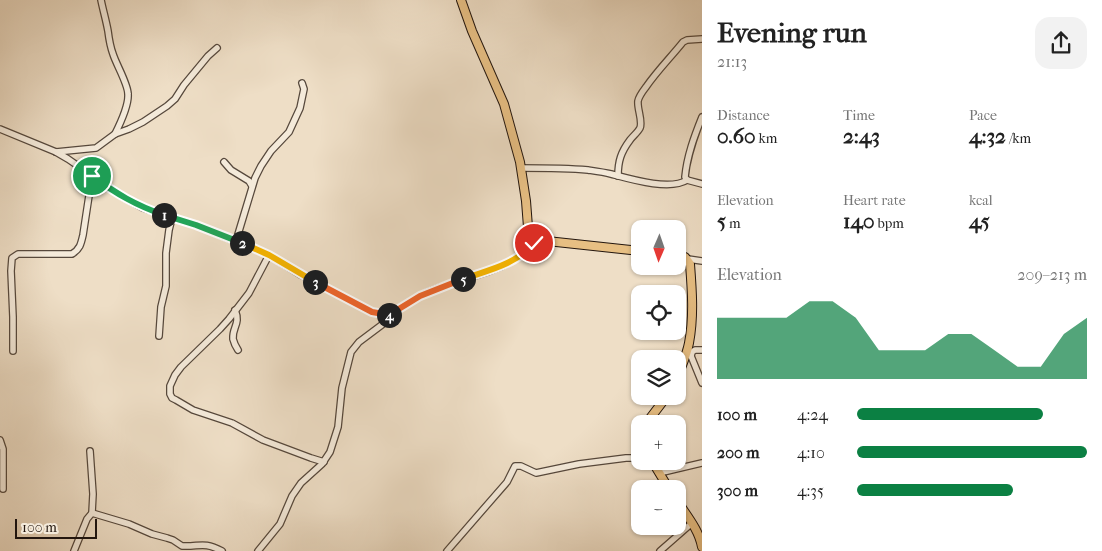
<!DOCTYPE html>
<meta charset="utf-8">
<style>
body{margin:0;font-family:"IM FELL French Canon",serif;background:#f2f2f2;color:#222;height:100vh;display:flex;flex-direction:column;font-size:19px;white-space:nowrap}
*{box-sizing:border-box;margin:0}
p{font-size:16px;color:#767676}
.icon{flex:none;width:28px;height:28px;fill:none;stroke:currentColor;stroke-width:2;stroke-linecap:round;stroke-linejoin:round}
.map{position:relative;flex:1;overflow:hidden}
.sheet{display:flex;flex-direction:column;background:#fff;width:400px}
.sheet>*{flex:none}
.needle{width:32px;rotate:182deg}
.fabs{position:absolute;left:631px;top:220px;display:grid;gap:10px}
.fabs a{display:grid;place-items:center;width:55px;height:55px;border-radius:10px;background:#fff;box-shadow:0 1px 4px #0004;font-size:25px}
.scale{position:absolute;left:15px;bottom:12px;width:82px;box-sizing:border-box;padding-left:5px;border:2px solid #23160e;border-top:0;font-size:14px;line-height:18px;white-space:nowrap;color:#23160e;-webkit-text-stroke:4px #f4eada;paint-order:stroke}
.pin{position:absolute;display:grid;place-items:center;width:42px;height:42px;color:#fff;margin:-21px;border:2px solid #fff;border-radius:50%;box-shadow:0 1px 5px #0007}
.km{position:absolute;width:25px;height:25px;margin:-12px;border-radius:50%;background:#222;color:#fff;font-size:14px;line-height:25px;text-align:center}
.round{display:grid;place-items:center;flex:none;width:52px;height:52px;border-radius:15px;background:#f2f2f2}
.headline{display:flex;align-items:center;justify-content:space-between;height:85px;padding:0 15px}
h1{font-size:28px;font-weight:700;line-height:38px}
.stats{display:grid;grid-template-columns:repeat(3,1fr);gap:8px;height:85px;padding:5px 15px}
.stats div{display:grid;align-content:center}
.stats b{font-size:21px;font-weight:700}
.stats small{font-size:14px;font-weight:400}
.stats p{font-size:14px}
.chart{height:140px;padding:10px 15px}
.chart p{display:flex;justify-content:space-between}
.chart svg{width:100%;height:90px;margin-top:5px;fill:#0b8043;opacity:.7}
ul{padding:0 15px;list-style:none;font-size:16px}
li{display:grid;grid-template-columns:80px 60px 1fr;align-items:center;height:38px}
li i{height:12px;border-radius:6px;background:#0b8043}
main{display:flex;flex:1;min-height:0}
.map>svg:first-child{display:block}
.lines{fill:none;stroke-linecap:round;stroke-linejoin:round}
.minor-casing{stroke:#56483c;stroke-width:8}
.major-casing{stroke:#23160e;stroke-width:10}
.minor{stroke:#f4eada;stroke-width:5.5}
.major{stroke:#e7bf83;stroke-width:8}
.split-1-casing{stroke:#fff;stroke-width:10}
.split-2-casing{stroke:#fff;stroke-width:10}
.split-3-casing{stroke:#fff;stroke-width:10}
.split-4-casing{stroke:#fff;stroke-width:10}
.split-5-casing{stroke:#fff;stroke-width:10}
.split-6-casing{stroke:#fff;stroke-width:10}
.split-1{stroke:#22a559;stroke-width:6}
.split-2{stroke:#22a559;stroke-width:6}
.split-3{stroke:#f5b400;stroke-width:6}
.split-4{stroke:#f0652b;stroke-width:6}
.split-5{stroke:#f0652b;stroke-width:6}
.split-6{stroke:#f5b400;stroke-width:6}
</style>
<main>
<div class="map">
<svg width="702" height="551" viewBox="0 0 702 551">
<rect width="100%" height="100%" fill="#eedec6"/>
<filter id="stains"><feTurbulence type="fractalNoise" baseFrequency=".004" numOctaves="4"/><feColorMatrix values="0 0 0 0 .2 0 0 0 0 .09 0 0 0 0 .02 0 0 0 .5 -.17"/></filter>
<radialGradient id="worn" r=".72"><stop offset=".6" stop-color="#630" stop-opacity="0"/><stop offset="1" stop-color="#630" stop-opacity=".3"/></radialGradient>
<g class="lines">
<g class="minor-casing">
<g id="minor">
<path d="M 101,0 C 103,10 106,20 108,31 C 109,39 110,46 113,54 C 116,64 128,84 128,94 C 129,106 120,124 115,134"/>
<path d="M 702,117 C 694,137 687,156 685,177 L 687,180 L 702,184"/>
<path d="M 0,129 L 56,152 L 68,159 L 123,197 L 143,208 L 196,225 L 269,255 L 301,275 L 372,312 L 389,315 C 404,306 417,296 433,290 C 467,276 515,271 537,239"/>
<path d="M 56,152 L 96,148 L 115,134 L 129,129 L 143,122 L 167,106 L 175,99 L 184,85 L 208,56 L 217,48"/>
<path d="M 224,162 L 231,170 L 249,181 L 252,186"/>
<path d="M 521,168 C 543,168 566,168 588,170 C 595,171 603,172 611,174 C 630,179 670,191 687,180"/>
<path d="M 618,176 C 618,161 621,152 630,140 C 633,136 638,132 640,128 C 643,121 637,109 638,101 C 639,96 643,91 646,87 C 657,71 671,57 683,42 L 687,40 L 702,39"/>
<path d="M 236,241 L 255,178 L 261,166 L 271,151 L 289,132 L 300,108 L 304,89 L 302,83"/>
<path d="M 269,255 L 249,293 L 229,319 L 220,329 L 181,367 L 175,375 L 170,386 L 170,394 L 172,398 L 176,400 L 193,410 L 232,423 L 263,440 L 311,458 L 324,462"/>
<path d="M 688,259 L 702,261"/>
<path d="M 235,310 C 241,324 232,327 233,339 C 234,343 236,347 238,350"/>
<path d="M 159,336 L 161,307 L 166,286 L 166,253 L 169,230 L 172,218"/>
<path d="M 13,351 L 13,317 L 11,271 L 12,258 L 18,254 L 72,254 C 80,249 81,244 83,235 L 92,176"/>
<path d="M 686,353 L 691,356 L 702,383"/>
<path d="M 691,356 L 692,352 L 695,350 L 702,350"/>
<path d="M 0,440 L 3,449 L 3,489"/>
<path d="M 659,473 L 702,463"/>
<path d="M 92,513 L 129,524 L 152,534 L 167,538 L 173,540 L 182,546 C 200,547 203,541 222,551"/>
<path d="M 74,551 L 87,519 L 92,513 L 93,494 L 90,451"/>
<path d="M 258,551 L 280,524 L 292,496 L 301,483 L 322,464 L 330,452 L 338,427 L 342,388 L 351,352 L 359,342 L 383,324 L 389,315"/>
<path d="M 447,551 L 507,482 L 515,466 L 521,466 L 536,473 L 579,464 L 626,458 L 640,458"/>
<path d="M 660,551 L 692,523"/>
</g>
</g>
<g class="major-casing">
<g id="major">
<path d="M 461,0 L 472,31 L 504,104 L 520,162 L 526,201 L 528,227 L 533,237 L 537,239 L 547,241 L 640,251"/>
<path d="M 678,255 L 685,257 L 690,264 C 692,290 694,317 689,343 C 687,354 682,365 678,376"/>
<path d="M 647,424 L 648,421 L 667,396"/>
<path d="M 652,461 L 669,489"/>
<path d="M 678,502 C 687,516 699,530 702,547"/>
</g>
</g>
<use href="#minor" class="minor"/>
<use href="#major" class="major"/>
</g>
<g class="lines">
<g class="split-1-casing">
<path id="split-1" d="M 92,176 C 117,194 135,205 164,215"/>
</g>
<g class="split-2-casing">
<path id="split-2" d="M 164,215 L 196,225 L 242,243"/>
</g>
<g class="split-3-casing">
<path id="split-3" d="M 242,243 L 269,255 L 315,282"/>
</g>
<g class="split-4-casing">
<path id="split-4" d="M 315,282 L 372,312 L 389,315"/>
</g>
<g class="split-5-casing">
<path id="split-5" d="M 389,315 L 420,296 L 463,279"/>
</g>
<g class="split-6-casing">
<path id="split-6" d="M 463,279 C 489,270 515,265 534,243"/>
</g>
<use href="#split-1" class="split-1"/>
<use href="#split-2" class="split-2"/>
<use href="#split-3" class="split-3"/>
<use href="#split-4" class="split-4"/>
<use href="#split-5" class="split-5"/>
<use href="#split-6" class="split-6"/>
</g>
<rect width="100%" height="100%" filter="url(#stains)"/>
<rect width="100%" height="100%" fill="url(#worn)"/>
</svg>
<div class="fabs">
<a><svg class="needle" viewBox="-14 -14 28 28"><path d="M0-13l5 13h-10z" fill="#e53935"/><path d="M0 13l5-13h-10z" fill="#767676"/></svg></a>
<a><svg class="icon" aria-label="locate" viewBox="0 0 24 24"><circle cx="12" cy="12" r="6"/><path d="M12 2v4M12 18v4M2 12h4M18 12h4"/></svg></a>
<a><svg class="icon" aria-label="layers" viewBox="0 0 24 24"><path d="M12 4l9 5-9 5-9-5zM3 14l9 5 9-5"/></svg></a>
<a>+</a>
<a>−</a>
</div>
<div class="scale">100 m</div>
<div class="pin" style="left:92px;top:176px;background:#1e9e55"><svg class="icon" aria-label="arrive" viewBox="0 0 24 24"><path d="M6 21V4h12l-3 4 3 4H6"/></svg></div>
<div class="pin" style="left:534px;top:243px;background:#d93025"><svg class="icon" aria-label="check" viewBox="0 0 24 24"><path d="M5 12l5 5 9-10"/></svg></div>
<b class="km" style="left:164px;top:215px">1</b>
<b class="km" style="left:242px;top:243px">2</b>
<b class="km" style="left:315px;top:282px">3</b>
<b class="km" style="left:389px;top:315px">4</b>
<b class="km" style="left:463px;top:279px">5</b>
</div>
<section class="sheet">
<div class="headline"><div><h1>Evening run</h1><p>21:13</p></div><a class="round"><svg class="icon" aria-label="share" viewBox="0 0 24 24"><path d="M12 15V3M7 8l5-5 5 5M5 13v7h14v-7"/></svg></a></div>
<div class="stats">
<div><p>Distance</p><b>0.60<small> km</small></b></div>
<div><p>Time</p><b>2:43</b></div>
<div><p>Pace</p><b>4:32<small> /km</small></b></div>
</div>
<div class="stats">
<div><p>Elevation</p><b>5<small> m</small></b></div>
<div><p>Heart rate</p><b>140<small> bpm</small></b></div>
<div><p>kcal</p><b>45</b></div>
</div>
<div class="chart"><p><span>Elevation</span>209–213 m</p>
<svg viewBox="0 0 160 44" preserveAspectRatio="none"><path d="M0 44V14L10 14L20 14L30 14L40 6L50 6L60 14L70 30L80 30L90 30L100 22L110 22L120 30L130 38L140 38L150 22L160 14V44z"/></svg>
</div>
<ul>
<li><b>100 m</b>4:24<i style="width:81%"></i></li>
<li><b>200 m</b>4:10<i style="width:100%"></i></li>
<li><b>300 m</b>4:35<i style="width:68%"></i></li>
</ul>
</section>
</main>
